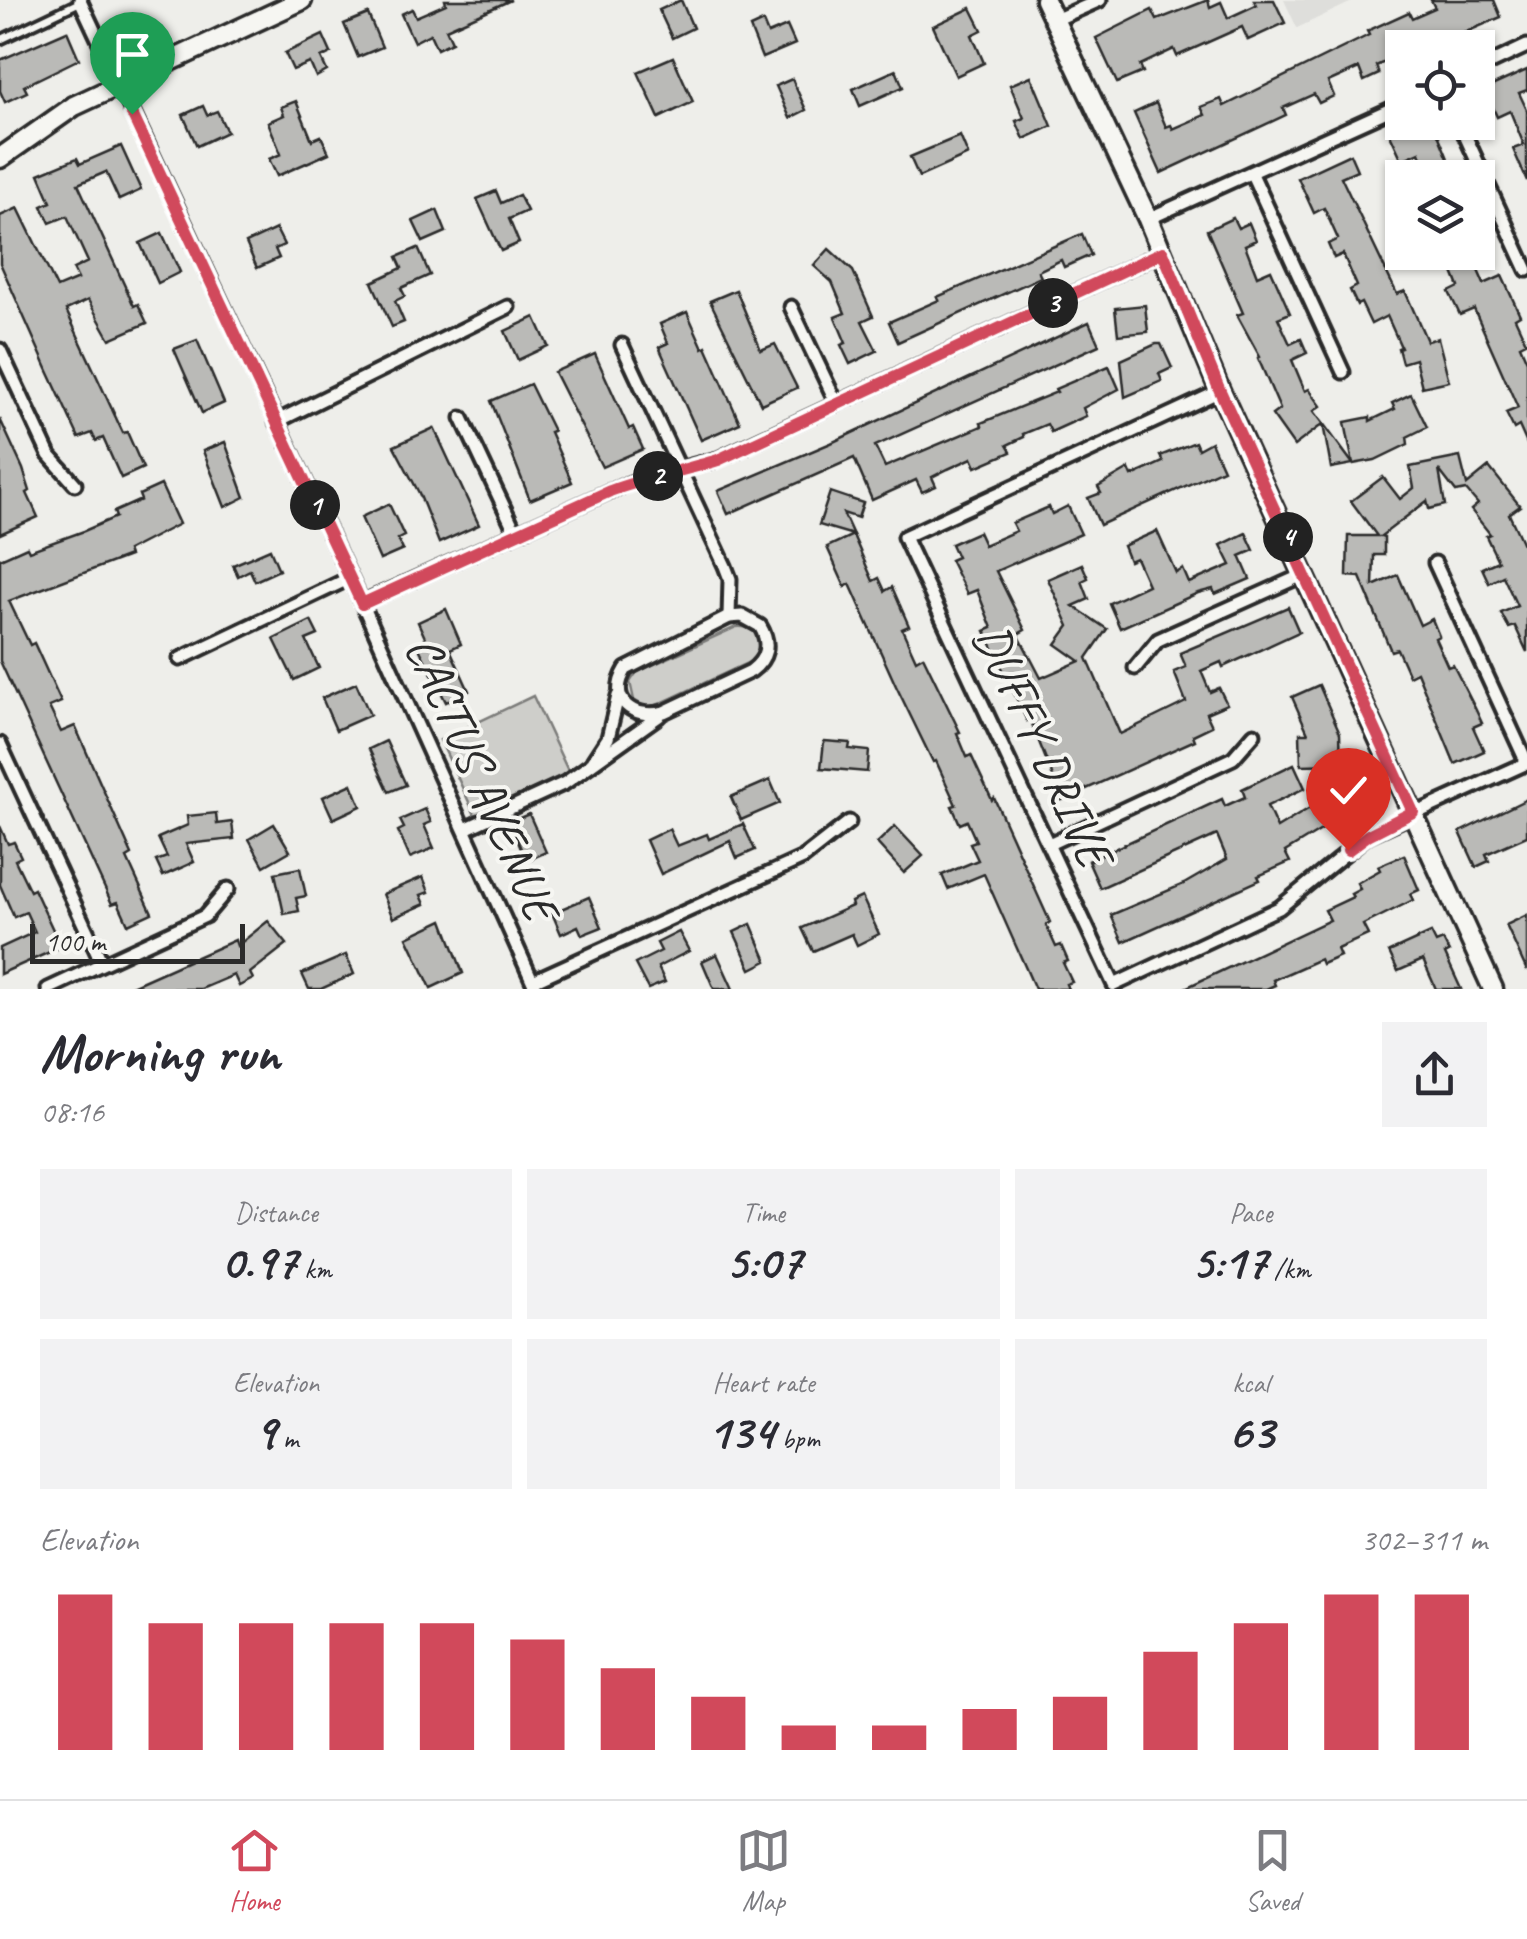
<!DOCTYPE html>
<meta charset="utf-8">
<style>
body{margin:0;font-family:Caveat,sans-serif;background:#f2f2f3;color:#2b2b33;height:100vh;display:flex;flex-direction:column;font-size:38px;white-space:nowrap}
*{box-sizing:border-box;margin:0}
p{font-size:32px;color:#7c7c81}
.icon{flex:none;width:55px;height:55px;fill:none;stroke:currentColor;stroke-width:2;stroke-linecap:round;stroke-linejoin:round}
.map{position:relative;height:989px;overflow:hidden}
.drawer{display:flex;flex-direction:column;background:#fff;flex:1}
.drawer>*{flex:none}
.buttons{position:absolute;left:1385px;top:30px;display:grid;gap:20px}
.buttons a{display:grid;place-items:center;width:110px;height:110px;border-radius:0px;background:#fff;box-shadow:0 2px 8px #0004;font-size:50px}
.scale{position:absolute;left:30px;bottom:25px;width:215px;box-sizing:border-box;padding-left:10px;border:5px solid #2b2b2b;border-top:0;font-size:28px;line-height:35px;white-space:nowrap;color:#2b2b2b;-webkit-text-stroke:8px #f6f6f2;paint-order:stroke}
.pin{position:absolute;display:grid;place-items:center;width:85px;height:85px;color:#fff;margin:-102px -42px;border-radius:50% 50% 50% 0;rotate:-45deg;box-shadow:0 0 10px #0007}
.pin .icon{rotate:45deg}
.km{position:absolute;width:50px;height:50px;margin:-25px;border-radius:50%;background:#222;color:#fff;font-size:28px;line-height:50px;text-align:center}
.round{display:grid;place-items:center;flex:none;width:105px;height:105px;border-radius:0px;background:#f2f2f3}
.overview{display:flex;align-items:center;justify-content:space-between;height:170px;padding:0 40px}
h1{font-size:55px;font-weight:800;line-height:75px}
.metrics{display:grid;grid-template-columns:repeat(3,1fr);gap:15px;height:170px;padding:10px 40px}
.metrics div{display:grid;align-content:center;border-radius:0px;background:#f2f2f3;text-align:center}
.metrics b{font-size:50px;font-weight:800}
.metrics small{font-size:28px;font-weight:400}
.metrics p{font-size:28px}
.chart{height:280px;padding:20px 40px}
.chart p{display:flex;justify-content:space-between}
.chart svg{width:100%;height:180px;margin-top:10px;stroke:#d1495b;stroke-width:6}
.tab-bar{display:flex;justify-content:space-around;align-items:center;height:140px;border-top:2px solid #e1e1e2;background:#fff;font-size:28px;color:#7c7c81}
.tab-bar a{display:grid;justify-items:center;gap:5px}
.tab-bar .current{color:#d1495b}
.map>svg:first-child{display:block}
.built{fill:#dededb}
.green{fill:#cececa;stroke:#7c7c7a;stroke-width:2.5}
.building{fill:#babab7;stroke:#2b2b2b;stroke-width:2.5}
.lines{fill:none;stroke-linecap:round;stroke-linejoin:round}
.lane-casing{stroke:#2b2b2b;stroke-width:14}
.street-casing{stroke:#2b2b2b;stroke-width:19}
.secondary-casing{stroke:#2b2b2b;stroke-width:25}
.lane{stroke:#f6f6f2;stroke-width:6}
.street{stroke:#f6f6f2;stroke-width:11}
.secondary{stroke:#f6f6f2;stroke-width:18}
.route-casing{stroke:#fff;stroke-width:20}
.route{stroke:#d1495b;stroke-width:12}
.labels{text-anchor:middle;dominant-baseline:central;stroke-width:8;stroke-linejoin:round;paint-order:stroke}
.street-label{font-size:50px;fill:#2b2b2b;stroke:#f6f6f2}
</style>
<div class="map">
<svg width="1527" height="989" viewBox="0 0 1527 989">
<rect width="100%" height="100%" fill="#eeeeea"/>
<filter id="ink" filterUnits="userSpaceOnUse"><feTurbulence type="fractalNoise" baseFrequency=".01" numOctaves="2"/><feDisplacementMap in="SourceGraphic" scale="20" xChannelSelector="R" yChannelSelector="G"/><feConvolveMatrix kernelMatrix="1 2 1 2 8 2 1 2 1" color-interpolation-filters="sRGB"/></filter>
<g filter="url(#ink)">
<path class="built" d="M 1284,0 L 1356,0 L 1297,28 Z"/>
<g class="green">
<path d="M 736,627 C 757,625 767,642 756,659 L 657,705 L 645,707 L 634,700 L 630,682 L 637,672 Z"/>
<path d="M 533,696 L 569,773 L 476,817 L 440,740 Z"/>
</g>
<g class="building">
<path d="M 445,0 L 511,0 L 446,29 L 452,42 L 437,49 L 430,34 L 414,42 L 401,14 L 412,9 L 416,17 L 446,4 Z"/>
<path d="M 681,0 L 693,28 L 672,38 L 659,10 Z"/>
<path d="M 1208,0 L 1210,7 L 1221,2 L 1228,18 L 1256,5 L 1254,0 L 1274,0 L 1285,23 L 1248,40 L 1242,27 L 1177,56 L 1174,49 L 1140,65 L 1143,72 L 1117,83 L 1096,38 L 1152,10 L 1157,20 Z"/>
<path d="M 1431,0 L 1494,0 L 1501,17 L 1429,48 L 1402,48 L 1402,54 L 1376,66 L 1379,74 L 1364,81 L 1359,68 L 1328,82 L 1334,96 L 1319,103 L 1314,94 L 1283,108 L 1286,115 L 1161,173 L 1134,113 L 1156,103 L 1166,127 L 1171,125 L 1173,129 L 1205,115 L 1201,107 L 1221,99 L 1224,106 L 1369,35 L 1367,31 L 1409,12 L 1412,18 L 1435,8 Z"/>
<path d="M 971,8 L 982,30 L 972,35 L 984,63 L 956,76 L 933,26 Z"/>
<path d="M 368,14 L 382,47 L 358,57 L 344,24 Z"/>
<path d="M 763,22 L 768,34 L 787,26 L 795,44 L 762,58 L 750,28 Z"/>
<path d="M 67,31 L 79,59 L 24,86 L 27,92 L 5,102 L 0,91 L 0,60 Z"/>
<path d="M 323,35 L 331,53 L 321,58 L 327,71 L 316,77 L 310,63 L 293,70 L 285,53 Z"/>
<path d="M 673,57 L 693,102 L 659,118 L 638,72 Z"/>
<path d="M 896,70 L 903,87 L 860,106 L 853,89 Z"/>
<path d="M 1527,70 L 1527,90 L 1519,93 L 1527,110 L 1527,181 L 1513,149 L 1524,145 L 1510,111 L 1497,117 L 1485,89 Z"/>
<path d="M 1031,76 L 1052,126 L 1024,139 L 1016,121 L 1024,118 L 1010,85 Z"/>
<path d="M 792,79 L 806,110 L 790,118 L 776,86 Z"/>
<path d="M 296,101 L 312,140 L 321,136 L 329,153 L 277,176 L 269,159 L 281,154 L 268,122 L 284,115 L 281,107 Z"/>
<path d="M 203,106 L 207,115 L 217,111 L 227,132 L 197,146 L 183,115 Z"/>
<path d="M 1416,122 L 1433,122 L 1456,178 L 1430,178 L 1420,152 L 1402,160 L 1390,134 Z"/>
<path d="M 960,136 L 968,155 L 919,177 L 910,157 Z"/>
<path d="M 121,146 L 141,190 L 119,200 L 106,172 L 78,184 L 134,306 L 138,304 L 147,323 L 110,339 L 88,300 L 66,310 L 123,433 L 127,432 L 143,468 L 121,478 L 103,438 L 96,441 L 92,433 L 79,438 L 48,371 L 0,263 L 0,216 L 18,208 L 57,288 L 78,279 L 73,269 L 88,262 L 67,216 L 50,223 L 42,206 L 51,202 L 39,174 L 77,158 L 80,164 Z"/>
<path d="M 1350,154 L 1357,170 L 1341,177 L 1397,294 L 1405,291 L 1427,341 L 1438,338 L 1449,381 L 1422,387 L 1415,359 L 1402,363 L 1398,348 L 1401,347 L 1387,316 L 1371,324 L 1361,303 L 1357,305 L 1350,290 L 1357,286 L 1343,254 L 1334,258 L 1328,244 L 1338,239 L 1324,208 L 1314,213 L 1298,178 Z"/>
<path d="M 496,191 L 501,203 L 519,195 L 527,211 L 509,219 L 519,243 L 501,251 L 477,199 Z"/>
<path d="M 437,210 L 446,232 L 423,242 L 413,221 Z"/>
<path d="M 1233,218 L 1238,228 L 1249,223 L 1256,240 L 1245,245 L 1257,276 L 1271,270 L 1290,313 L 1278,318 L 1290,344 L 1301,339 L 1307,353 L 1292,360 L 1305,391 L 1309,389 L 1321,406 L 1314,411 L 1353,464 L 1331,468 L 1323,424 L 1294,446 L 1272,415 L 1280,409 L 1258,358 L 1260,357 L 1237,315 L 1243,313 L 1207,230 Z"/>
<path d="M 276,229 L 284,245 L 275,249 L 279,258 L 257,268 L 246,243 Z"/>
<path d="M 162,233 L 180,272 L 158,283 L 140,243 Z"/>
<path d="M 1082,234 L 1091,255 L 1064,267 L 1061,260 L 1038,271 L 1041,277 L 898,342 L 889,322 L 939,300 L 937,297 Z"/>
<path d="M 418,248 L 430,275 L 401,288 L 405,296 L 395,301 L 404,322 L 392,327 L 372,282 L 402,268 L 397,257 Z"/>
<path d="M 829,249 L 853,271 L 873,316 L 862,321 L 877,351 L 850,364 L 841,345 L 846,343 L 835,317 L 845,313 L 832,282 L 814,266 Z"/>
<path d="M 1445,252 L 1470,252 L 1484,284 L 1502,276 L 1520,315 L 1515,318 L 1526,342 L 1520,345 L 1527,361 L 1527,444 L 1519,426 L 1514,429 L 1506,413 L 1518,408 L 1474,309 L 1460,315 L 1449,292 L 1459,287 Z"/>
<path d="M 736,290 L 761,350 L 775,344 L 797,388 L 761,404 L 710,301 Z"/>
<path d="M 1145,305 L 1148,332 L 1118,335 L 1115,308 Z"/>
<path d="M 687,312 L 703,348 L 706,346 L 740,423 L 701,440 L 659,347 L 668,343 L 660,324 Z"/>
<path d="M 535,317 L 548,346 L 518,360 L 505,331 Z"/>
<path d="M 1089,322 L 1099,345 L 875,446 L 885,467 L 982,426 L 981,423 L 1057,392 L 1055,389 L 1109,366 L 1119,389 L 1083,408 L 1086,416 L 1051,432 L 1047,424 L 1023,434 L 1024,437 L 1007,445 L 1011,452 L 976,467 L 972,458 L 948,469 L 932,477 L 936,486 L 922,492 L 916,480 L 872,500 L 854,458 L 728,514 L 718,491 L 831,443 Z"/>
<path d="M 197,340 L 224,403 L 202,413 L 174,349 Z"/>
<path d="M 1156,344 L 1161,344 L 1172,368 L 1159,374 L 1162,381 L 1125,397 L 1121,360 Z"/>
<path d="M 595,354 L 629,429 L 633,427 L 643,449 L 602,467 L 554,372 Z"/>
<path d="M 530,384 L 553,431 L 550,432 L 572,482 L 530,500 L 491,401 Z"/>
<path d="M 1411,394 L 1427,427 L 1407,437 L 1408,444 L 1375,460 L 1353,464 L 1345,422 L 1370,417 L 1370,421 L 1395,409 L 1392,403 Z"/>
<path d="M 0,419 L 23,469 L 30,491 L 27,493 L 38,517 L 0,534 Z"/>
<path d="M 434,428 L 479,525 L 439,543 L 419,493 L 394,446 Z"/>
<path d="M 225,442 L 245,497 L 225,507 L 203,451 Z"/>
<path d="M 1195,442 L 1198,449 L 1211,442 L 1223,469 L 1100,525 L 1088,498 L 1101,493 L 1098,487 L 1129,469 L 1132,476 L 1163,462 L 1160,456 Z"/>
<path d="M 1460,457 L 1467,485 L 1489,467 L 1520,506 L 1509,514 L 1527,553 L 1527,652 L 1515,626 L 1509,628 L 1501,613 L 1517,606 L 1503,576 L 1489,583 L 1482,568 L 1498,561 L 1486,536 L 1490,534 L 1471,510 L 1478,504 L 1466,490 L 1456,492 L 1439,470 L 1445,505 L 1429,509 L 1427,501 L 1381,536 L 1384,537 L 1384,555 L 1374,555 L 1373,586 L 1398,575 L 1420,625 L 1432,619 L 1439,636 L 1435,638 L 1448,667 L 1453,665 L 1475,708 L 1482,723 L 1473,727 L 1484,751 L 1455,764 L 1417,672 L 1409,676 L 1397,649 L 1391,651 L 1360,577 L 1347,576 L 1348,536 L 1377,536 L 1351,501 L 1383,477 L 1400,499 L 1414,488 L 1410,467 Z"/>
<path d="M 161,485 L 179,524 L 127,551 L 129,556 L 9,601 L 30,645 L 34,643 L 61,702 L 49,707 L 61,732 L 75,726 L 132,855 L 127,858 L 152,913 L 128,924 L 118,902 L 112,904 L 0,661 L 0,559 L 27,547 L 29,551 L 84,531 L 116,517 L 114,512 L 141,500 L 139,495 Z"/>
<path d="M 830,492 L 863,503 L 858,518 L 843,513 L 853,535 L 819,525 Z"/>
<path d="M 389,504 L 404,536 L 398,539 L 403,550 L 380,560 L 361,517 Z"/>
<path d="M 1068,506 L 1081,534 L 996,571 L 1025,630 L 1018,634 L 1041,678 L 1080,661 L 1056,644 L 1069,626 L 1048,579 L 1082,564 L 1088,578 L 1082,581 L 1089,599 L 1073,606 L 1107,629 L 1087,658 L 1120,734 L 1186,702 L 1174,672 L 1186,667 L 1180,653 L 1288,607 L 1299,632 L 1223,667 L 1221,662 L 1201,671 L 1210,692 L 1219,688 L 1227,704 L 1206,713 L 1212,726 L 1193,735 L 1195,740 L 1062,800 L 1030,719 L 1027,721 L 985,631 L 992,628 L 977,590 L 967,594 L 950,560 L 957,557 L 951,544 L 978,532 L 984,545 L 1016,531 L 1012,523 L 1049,507 L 1052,514 Z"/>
<path d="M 1157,531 L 1176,573 L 1183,569 L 1189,583 L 1231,565 L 1221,545 L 1246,533 L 1254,550 L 1240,556 L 1250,579 L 1215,594 L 1213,589 L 1198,593 L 1120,628 L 1109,603 L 1148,585 L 1136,558 L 1129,561 L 1123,546 Z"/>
<path d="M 853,535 L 873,581 L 879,578 L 885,591 L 892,587 L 909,626 L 902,629 L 916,660 L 923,656 L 960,732 L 957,733 L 967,757 L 971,755 L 992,800 L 994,798 L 1050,922 L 1046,925 L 1056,947 L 1061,945 L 1068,961 L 1063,963 L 1072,982 L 1066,984 L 1068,989 L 1035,989 L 984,874 L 948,889 L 942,875 L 978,860 L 970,843 L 976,841 L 967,821 L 960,824 L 952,806 L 956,805 L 936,761 L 933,762 L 896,686 L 850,584 L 845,587 L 827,547 Z"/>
<path d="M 270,549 L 279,570 L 255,581 L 250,570 L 238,576 L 233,565 Z"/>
<path d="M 446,609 L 461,644 L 450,649 L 469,691 L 446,702 L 418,646 L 427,642 L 418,622 Z"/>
<path d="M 311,621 L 318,635 L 306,640 L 319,668 L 294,680 L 274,639 Z"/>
<path d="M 356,683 L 370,715 L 336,730 L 322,698 Z"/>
<path d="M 1319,685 L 1340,733 L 1341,764 L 1301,765 L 1300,733 L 1308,733 L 1292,697 Z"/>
<path d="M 386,741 L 406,785 L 389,792 L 369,749 Z"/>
<path d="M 824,741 L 850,743 L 849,749 L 869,751 L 867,772 L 821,768 Z"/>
<path d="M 1294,764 L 1305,788 L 1267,806 L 1277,828 L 1362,776 L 1371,790 L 1333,817 L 1336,821 L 1285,852 L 1290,862 L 1258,876 L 1260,880 L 1123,942 L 1111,915 L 1184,884 L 1227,859 L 1217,835 L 1100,888 L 1088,861 L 1222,799 L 1225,806 L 1245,797 L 1242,789 Z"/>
<path d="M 770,780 L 780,803 L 741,820 L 731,797 Z"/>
<path d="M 352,784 L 361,806 L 333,819 L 323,797 Z"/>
<path d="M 1527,799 L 1527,836 L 1486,854 L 1489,861 L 1476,867 L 1460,832 Z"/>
<path d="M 425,809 L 431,822 L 424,825 L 434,848 L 410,858 L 398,831 L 404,828 L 400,820 Z"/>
<path d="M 216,813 L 217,824 L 232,822 L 234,839 L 186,844 L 194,862 L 163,876 L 156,861 L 167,857 L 158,838 L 188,825 L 187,816 Z"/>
<path d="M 529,814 L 546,852 L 526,861 L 510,822 Z"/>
<path d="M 274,824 L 290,851 L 264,866 L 249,839 Z"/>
<path d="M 743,824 L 755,850 L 737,858 L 730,841 L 661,874 L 646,840 L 669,829 L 677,846 L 707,834 L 709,839 Z"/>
<path d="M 0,826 L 8,844 L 14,842 L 21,857 L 15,860 L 30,891 L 34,889 L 61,947 L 0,974 L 0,948 L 35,932 L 26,912 L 14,917 L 0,885 Z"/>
<path d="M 895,826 L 923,856 L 904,873 L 877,843 Z"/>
<path d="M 1404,855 L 1419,890 L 1410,894 L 1413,900 L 1363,925 L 1368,935 L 1337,949 L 1340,956 L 1322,964 L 1320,959 L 1273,980 L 1275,985 L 1266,989 L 1183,989 L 1330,920 L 1325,910 L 1353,897 L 1351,894 L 1360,889 L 1357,883 L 1380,870 L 1378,866 Z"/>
<path d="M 300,868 L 306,896 L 296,898 L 299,911 L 284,914 L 275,873 Z"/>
<path d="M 423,877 L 429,892 L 421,895 L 425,904 L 393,918 L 383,894 Z"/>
<path d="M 589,897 L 602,927 L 582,935 L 578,926 L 561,934 L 552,913 Z"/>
<path d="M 862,897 L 879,934 L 857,945 L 852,934 L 813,951 L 802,928 L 852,906 L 851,902 Z"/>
<path d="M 1527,915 L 1527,971 L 1506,925 Z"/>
<path d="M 443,920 L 463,973 L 431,988 L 407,937 Z"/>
<path d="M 268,921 L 287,944 L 250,973 L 253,979 L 239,986 L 234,975 L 201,989 L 125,989 L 235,940 L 237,946 Z"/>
<path d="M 751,924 L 767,961 L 751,969 L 734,932 Z"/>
<path d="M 679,932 L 689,951 L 658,967 L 665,982 L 648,989 L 635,964 L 661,951 L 657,943 Z"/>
<path d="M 1431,933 L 1436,943 L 1443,940 L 1449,952 L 1445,954 L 1461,989 L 1436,989 L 1423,960 L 1398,971 L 1389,952 Z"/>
<path d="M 717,954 L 733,989 L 714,989 L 702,961 Z"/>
<path d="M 346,955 L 354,974 L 321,989 L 309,989 L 302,974 Z"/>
</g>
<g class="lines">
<g class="lane-casing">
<path id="lane" d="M 0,40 L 80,2"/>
</g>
<g class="street-casing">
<g id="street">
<path d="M 80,0 L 362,603 L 536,989"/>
<path d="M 1055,20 L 1100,0"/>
<path d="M 1478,69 L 1527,46"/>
<path d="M 1459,122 L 1527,270"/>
<path d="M 1252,174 L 1343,372"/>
<path d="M 1148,219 L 1402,104"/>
<path d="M 791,307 L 837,404"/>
<path d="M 622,345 L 725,566 L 730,579 L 729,617"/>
<path d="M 0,350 L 49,455 L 75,484"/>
<path d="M 1220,391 L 904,537 L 1114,985 L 1279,908 L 1368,835 L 1527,763"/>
<path d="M 462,418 L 516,533"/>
<path d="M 276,422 L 508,307"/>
<path d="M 1435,563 L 1527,763"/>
<path d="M 362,603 L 610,491 L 641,479 L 718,459 L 1163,252"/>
<path d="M 742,616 L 760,626 C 771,644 767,659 751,671 L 664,712 C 633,720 607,700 626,669 L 729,617 Z"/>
<path d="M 180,659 L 350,578"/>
<path d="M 1135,668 L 1158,640 L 1305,574"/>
<path d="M 0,744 L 102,963"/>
<path d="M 593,761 L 608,738 L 618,696"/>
<path d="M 465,829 L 565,783 L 659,716"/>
<path d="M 1049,844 L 1233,758 L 1254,734"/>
<path d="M 533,981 L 803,858 L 849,822"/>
<path d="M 48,989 L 205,916 L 228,889"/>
</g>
</g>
<g class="secondary-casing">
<g id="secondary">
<path d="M 1045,0 L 1148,219 L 1220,391 L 1493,989"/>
<path d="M 0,158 L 74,106 L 302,0"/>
</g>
</g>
<use href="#lane" class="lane"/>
<use href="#street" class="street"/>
<use href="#secondary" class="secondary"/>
</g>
</g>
<g class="lines" filter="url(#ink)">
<g class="route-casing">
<path id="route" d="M 132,114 L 362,604 L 610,491 C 645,478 682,471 718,460 L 1163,252 L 1220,391 L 1413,812 L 1368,835 L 1348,850"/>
</g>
<use href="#route" class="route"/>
</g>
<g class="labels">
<g class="street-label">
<text transform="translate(1043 745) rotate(65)">DUFFY DRIVE</text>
<text transform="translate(482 778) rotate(66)">CACTUS AVENUE</text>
</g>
</g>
</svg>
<div class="buttons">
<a><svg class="icon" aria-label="locate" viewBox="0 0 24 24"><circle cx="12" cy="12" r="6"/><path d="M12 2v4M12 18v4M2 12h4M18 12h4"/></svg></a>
<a><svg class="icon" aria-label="layers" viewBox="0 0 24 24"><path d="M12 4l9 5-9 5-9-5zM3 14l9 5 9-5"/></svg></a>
</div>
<div class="scale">100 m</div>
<div class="pin" style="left:132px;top:114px;background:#1e9e55"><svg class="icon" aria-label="arrive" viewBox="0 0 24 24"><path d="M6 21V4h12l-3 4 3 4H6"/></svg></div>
<div class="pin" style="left:1348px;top:850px;background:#d93025"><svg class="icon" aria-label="check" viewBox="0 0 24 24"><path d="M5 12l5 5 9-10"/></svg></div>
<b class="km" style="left:315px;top:505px">1</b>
<b class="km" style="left:658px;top:476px">2</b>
<b class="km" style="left:1053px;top:303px">3</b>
<b class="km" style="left:1288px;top:537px">4</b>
</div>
<section class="drawer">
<div class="overview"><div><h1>Morning run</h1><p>08:16</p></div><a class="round"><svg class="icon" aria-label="share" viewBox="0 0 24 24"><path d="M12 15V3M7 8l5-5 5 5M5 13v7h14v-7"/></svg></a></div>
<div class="metrics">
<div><p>Distance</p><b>0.97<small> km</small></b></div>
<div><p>Time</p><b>5:07</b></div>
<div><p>Pace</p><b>5:17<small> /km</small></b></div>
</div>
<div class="metrics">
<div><p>Elevation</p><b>9<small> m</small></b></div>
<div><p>Heart rate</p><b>134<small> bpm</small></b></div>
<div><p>kcal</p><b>63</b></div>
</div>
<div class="chart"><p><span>Elevation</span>302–311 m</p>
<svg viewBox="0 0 160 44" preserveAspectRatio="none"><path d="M5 44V6M15 44V13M25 44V13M35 44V13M45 44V13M55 44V17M65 44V24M75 44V31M85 44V38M95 44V38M105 44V34M115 44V31M125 44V20M135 44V13M145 44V6M155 44V6"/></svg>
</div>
</section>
<nav class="tab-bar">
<a class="current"><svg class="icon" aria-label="home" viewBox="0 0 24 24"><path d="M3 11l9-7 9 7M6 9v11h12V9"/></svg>Home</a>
<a><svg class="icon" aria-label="map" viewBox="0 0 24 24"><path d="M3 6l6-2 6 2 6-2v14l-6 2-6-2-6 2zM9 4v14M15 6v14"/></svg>Map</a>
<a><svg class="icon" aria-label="saved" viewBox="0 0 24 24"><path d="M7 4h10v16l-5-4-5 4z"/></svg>Saved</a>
</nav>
